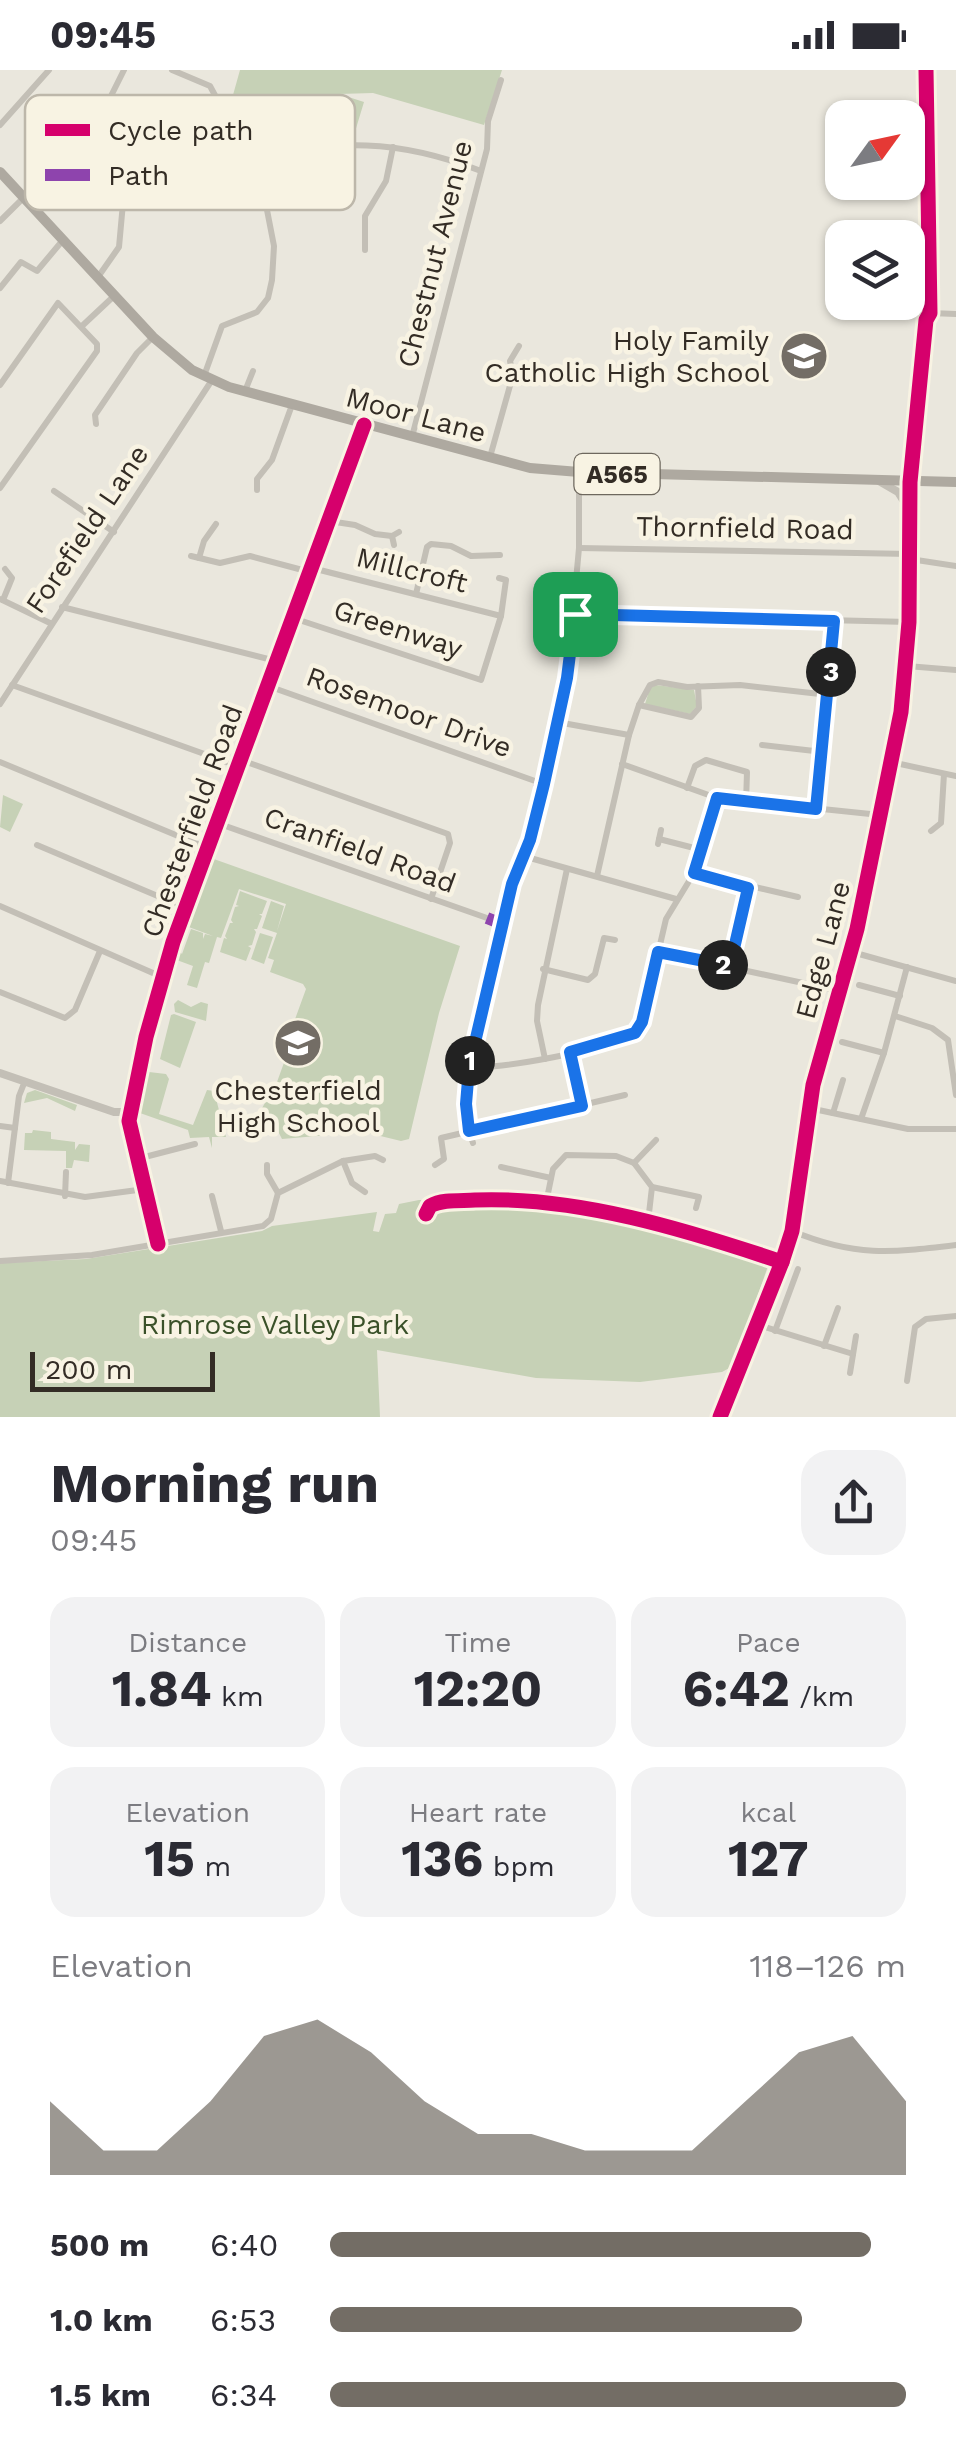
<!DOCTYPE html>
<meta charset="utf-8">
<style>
body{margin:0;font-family:"Work Sans",sans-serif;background:#f2f2f3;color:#2b2b33;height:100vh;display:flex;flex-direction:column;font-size:38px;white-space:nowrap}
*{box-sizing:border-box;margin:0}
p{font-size:32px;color:#7c7c81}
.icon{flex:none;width:55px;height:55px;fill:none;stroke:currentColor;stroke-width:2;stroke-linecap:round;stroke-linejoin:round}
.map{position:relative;height:1347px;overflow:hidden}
.details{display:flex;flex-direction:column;background:#fff;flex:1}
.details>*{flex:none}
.needle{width:65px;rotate:57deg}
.buttons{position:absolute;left:825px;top:30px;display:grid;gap:20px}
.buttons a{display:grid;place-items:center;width:100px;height:100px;border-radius:20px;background:#fff;box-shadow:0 2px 8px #0004;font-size:50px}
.scale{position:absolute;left:30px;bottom:25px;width:185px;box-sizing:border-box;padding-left:10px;border:5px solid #332c25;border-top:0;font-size:28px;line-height:35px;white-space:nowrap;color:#332c25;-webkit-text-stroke:8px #f8f3e3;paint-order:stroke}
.pin{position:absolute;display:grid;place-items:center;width:85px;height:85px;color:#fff;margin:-42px;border-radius:20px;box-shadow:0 5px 15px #0006}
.km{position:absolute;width:50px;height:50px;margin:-25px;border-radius:50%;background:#222;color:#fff;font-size:28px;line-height:50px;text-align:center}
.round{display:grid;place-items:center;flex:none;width:105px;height:105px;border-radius:30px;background:#f2f2f3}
.summary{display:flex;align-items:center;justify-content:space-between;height:170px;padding:0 50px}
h1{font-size:55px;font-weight:700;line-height:75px}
.metrics{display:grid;grid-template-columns:repeat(3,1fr);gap:15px;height:170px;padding:10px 50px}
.metrics div{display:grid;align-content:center;border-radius:25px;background:#f2f2f3;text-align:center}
.metrics b{font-size:50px;font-weight:700}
.metrics small{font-size:28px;font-weight:400}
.metrics p{font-size:28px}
.chart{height:280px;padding:20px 50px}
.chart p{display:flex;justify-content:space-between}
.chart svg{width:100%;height:180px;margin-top:10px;fill:#736d65;opacity:.7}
ul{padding:0 50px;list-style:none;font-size:32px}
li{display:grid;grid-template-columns:160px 120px 1fr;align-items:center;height:75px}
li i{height:25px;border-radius:12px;background:#736d65}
.status{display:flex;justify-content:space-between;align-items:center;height:70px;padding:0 50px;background:#fff;direction:ltr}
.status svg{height:28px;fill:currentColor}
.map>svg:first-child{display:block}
.green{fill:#c6d1b6}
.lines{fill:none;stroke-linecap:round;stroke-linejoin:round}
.minor{stroke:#c3bfb6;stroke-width:6}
.tertiary{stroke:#c3bfb6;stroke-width:8}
.trunk{stroke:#aea9a0;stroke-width:10}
.quiet{stroke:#8e44ad;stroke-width:12;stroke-dasharray:25 12;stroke-linecap:butt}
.cycleway-casing{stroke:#f8f3e3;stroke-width:21}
.cycleway{stroke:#d6006c;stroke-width:15}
.route-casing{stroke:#fff;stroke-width:20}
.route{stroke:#1a73e8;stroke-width:12}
.labels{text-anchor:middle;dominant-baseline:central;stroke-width:9;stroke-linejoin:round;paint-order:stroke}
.shield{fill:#f8f3e3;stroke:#6e685e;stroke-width:2.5}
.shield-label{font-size:25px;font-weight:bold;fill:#332c25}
.street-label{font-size:28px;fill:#332c25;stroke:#f8f3e3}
.poi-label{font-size:28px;fill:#332c25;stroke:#f8f3e3;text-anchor:end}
.park-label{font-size:28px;fill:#3a5129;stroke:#f8f3e3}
.key{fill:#f8f3e3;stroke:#bdb7aa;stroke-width:2.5}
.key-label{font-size:28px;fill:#332c25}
</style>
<div class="status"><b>09:45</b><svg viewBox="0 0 49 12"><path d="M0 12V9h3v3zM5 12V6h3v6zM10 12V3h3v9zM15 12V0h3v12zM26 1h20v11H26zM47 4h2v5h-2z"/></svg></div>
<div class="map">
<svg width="956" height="1347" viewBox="0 0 956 1347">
<rect width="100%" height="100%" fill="#eae7dd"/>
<g class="green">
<path d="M 240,0 L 502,0 L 484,55 L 373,23 L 339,24 L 364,32 L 354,65 L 319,55 L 329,24 L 273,52 L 233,25 Z"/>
<path d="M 656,615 L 694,620 L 697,636 L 690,644 L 645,634 L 650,618 Z"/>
<path d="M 3,725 L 23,734 L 10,762 L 0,757 Z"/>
<path d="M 211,788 L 460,876 L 439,943 L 409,1069 L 401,1071 L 364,1062 L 282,1069 L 268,1042 L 261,1040 L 272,1020 L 279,1016 L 277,1012 L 298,954 L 294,952 L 306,919 L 303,914 L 270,902 L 274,890 L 268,888 L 277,863 L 262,858 L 271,831 L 284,836 L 277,861 L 286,834 L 239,819 L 221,868 L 217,867 L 209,893 L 205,892 L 197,918 L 187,915 L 193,896 L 174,889 L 178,880 L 182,884 L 191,859 L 203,863 L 203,869 L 205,864 L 213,866 L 186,856 Z"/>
<path d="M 240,821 L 267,831 L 262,844 L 259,844 L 262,846 L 257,859 L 254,859 L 256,862 L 252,875 L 248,876 L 251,878 L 246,891 L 220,882 L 224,868 L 227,869 L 225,866 L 230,853 L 233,853 L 231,850 L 235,837 L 239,836 L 236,835 Z"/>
<path d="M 260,863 L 273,867 L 264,894 L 251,889 Z"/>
<path d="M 178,930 L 191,937 L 201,932 L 208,934 L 206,951 L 175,942 L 174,934 Z"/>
<path d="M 174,944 L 196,952 L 180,998 L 160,989 L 171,945 Z"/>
<path d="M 149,1002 L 166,1004 L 169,1009 L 159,1044 L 193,1055 L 207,1020 L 214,1021 L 226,1067 L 212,1067 L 212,1078 L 209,1067 L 190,1068 L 188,1060 L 140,1043 L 136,1035 L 143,1005 Z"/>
<path d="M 35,1020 L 77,1035 L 75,1041 L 47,1028 L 24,1033 L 27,1023 Z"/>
<path d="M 33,1060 L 51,1062 L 51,1069 L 75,1072 L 75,1080 L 79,1074 L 90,1075 L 89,1092 L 74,1090 L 72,1098 L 66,1098 L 66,1081 L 24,1080 L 25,1063 L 32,1063 Z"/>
<path d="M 419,1130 C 539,1130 656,1151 768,1196 L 733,1296 L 722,1302 L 640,1312 L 536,1308 L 377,1280 L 380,1347 L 0,1347 L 0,1193 L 86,1189 L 262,1161 L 272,1156 L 377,1142 L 373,1161 L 379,1162 L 385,1144 L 396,1143 L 399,1134 Z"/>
</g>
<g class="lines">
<g class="minor">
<path d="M 172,0 L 210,16 L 217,29 L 218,93"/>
<path d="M 0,55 L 49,0"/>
<path d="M 237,98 L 249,86 C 341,72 393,67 481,101"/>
<path d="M 0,151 L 87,65 L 100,48 L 124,0"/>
<path d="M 365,180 L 365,146 L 386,111 L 393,77"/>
<path d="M 98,207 L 119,177 L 123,133 L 135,111 L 152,93 L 173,89 L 237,98 L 255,113 L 267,140 L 274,176 L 272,210 L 268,228 L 257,242 L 222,256 L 204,306"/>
<path d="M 0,218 L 21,192 L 37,201 L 63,170"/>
<path d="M 930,243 L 956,244"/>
<path d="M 82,256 L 114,226"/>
<path d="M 0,315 L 58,233 L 97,274 L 97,281 L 0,418"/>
<path d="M 245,321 L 253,301"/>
<path d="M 96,354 L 95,345 L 137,283 L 153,267"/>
<path d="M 412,367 L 487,79 L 488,51 L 501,10"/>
<path d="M 490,387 L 513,305 L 510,291 L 519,276"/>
<path d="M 257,420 L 257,409 L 272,390 L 292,335"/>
<path d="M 54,421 L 114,462"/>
<path d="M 329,451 L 355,455 L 375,464 L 392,466"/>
<path d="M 394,475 L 392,466 L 399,462"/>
<path d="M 579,478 L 910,484"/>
<path d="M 191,486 L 220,493 L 250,486 L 310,502"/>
<path d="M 199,488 L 204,471 L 216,454"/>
<path d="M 910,489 L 956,496"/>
<path d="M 312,498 L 501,546"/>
<path d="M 416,524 L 427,477 L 431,474 L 451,476 L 471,486 L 500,485"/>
<path d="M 0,529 L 50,553"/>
<path d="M 3,530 L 12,508 L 5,499"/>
<path d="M 62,537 L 276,591"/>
<path d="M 575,544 L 909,552"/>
<path d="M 293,548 L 481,610 L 501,546 L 506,510 L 499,508"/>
<path d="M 907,596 L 956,600"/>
<path d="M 12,615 L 238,696"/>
<path d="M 268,616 L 535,711"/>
<path d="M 0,634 L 212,310"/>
<path d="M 639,635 L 691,647 L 699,638 L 698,616"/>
<path d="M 557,652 L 629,665"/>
<path d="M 762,675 L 823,682"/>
<path d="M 241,690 L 448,764 L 450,773 L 431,829"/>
<path d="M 0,692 L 207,778"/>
<path d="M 891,692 L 956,706"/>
<path d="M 622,694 L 717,728 L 880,745"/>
<path d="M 687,718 L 695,696 L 706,690 L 747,702 L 746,733"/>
<path d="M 816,739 L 834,551"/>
<path d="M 217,753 L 487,848"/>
<path d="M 931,761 L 941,753 L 944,704"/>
<path d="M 659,769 L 702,780"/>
<path d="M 658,774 L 661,760"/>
<path d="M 37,775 L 186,838"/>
<path d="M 523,786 L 676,829"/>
<path d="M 694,803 L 798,827"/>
<path d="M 597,806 L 629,665 L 639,635 L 650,615 L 658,612 L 687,617 L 740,615 L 829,625"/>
<path d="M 0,836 L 162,907"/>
<path d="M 659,882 L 840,921"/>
<path d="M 852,882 L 956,911"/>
<path d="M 729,896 L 748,817"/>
<path d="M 543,899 L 588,910 L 595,904 L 604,868 L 615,870"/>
<path d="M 859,915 L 900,926"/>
<path d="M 0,922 L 65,948 L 75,940 L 100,881"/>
<path d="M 895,946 L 932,958 L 948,970 L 956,1025"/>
<path d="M 842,972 L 884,983"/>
<path d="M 570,982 L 582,1036"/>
<path d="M 545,989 L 537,951 L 538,935 L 567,799"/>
<path d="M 469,997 C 492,1001 616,978 633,964 C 638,961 640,956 642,952 L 666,849 L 694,803 L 717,728"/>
<path d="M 809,1038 L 908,1059 L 956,1059"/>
<path d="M 833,1043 L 843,1010"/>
<path d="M 861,1049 L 884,983 L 907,897"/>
<path d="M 0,1056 L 15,1058"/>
<path d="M 473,1073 L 467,1054 L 469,997 L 511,814 L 533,758 L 567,608 L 579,478 L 579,412"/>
<path d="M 137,1089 L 195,1074"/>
<path d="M 343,1091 L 375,1086 L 383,1090"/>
<path d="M 634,1093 L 656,1070"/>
<path d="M 267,1095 L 267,1104 L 278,1123"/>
<path d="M 435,1095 L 444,1089 L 441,1068 L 625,1025"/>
<path d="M 501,1097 L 551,1108"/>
<path d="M 0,1111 L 85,1127 L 145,1119"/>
<path d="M 8,1113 L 19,1026 L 25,1011"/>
<path d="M 652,1117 L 699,1127 L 696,1138"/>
<path d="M 65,1126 L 66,1102"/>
<path d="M 212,1126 L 221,1161"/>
<path d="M 546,1133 L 553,1099 L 566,1085 L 616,1086 L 634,1093 L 652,1117 L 648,1152"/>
<path d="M 426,1144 L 430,1136 C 443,1129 461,1131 475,1130 C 577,1126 687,1160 782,1192"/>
<path d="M 792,1161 C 855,1187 890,1183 956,1175"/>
<path d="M 158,1174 L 129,1051 L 146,967 L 173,872 L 364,355"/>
<path d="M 0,1191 L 92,1185 L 263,1156 L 271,1149 L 278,1123 L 343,1091 L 352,1113 L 365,1122"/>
<path d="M 758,1255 L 853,1284"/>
<path d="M 775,1261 L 798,1199"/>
<path d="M 824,1276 L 838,1238"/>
<path d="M 850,1303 L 856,1266"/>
<path d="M 907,1311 L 915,1257 L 926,1249 L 956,1246"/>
</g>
<g class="tertiary">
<path d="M 879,411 L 898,422 L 908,438"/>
<path d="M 0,1003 L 114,1042 L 129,1042"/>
<path d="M 720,1347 L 782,1192 L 792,1161 L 813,1015 L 857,859 L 901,642 L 909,552 L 910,412 L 926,250 L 930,243 L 926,0"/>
</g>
<path class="trunk" d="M 0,102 L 153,267 L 192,300 L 229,317 L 530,398 L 579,402 L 956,412"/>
<g class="quiet">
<path d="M 535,711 L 544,714"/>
<path d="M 487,848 L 502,854"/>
</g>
<g class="cycleway-casing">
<g id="cycleway">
<path d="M 426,1144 L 430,1136 C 443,1129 461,1131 475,1130 C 577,1126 687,1160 782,1192"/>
<path d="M 158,1174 L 129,1051 L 146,967 L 173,872 L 364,355"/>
<path d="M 720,1347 L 782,1192 L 792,1161 L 813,1015 L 857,859 L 901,642 L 909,552 L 910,412 L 926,250 L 930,243 L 926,0"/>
</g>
</g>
<use href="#cycleway" class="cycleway"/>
</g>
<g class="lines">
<g class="route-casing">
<path id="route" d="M 575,544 L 834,551 L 816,739 L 717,728 L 694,803 L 748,818 L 730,896 L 658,882 L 642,952 L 635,963 L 570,982 L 582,1036 L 469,1061 L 466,1034 L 469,998 L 512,814 L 530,770 L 544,714 L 567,608 Z"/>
</g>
<use href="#route" class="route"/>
</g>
<defs>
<g id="school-disc" transform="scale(2.5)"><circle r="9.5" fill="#736d65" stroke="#f8f3e3"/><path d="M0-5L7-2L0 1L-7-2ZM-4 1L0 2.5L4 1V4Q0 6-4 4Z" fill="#fff"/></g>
</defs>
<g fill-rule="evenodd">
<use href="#school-disc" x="804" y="286"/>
<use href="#school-disc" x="298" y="973"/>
</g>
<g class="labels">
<rect class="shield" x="574.5" y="384" width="85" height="40" rx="8"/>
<g class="shield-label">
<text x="617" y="404">A565</text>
</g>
<g class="street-label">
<text transform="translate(435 184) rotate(-76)">Chestnut Avenue</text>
<text transform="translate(416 345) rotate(15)">Moor Lane</text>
<text transform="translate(745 458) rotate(1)">Thornfield Road</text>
<text transform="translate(87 459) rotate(-56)">Forefield Lane</text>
<text transform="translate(412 500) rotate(14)">Millcroft</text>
<text transform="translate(398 559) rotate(18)">Greenway</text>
<text transform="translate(409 642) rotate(20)">Rosemoor Drive</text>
<text transform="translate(192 751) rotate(-70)">Chesterfield Road</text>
<text transform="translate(360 780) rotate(20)">Cranfield Road</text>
<text transform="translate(823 880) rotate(-75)">Edge Lane</text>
</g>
<g class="poi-label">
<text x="769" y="270">Holy Family<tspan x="769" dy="32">Catholic High School</tspan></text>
<text x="298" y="1020" text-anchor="middle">Chesterfield<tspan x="298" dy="32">High School</tspan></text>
</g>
<g class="park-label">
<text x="275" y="1254">Rimrose Valley Park</text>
</g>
</g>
<rect x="25" y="25" width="330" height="115" rx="15" class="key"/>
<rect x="45" y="54" width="45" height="12" fill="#d6006c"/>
<rect x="45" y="99" width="45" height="12" fill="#8e44ad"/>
<g class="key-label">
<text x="108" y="70">Cycle path</text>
<text x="108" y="115">Path</text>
</g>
</svg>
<div class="buttons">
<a><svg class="needle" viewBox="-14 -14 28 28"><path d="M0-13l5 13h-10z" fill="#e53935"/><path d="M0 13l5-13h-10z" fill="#7c7c81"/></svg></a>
<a><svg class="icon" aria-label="layers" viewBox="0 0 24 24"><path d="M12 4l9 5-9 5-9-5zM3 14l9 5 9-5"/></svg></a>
</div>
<div class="scale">200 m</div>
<div class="pin" style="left:575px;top:544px;background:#1e9e55"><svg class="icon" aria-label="arrive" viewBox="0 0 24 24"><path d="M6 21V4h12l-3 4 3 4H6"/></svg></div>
<b class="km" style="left:470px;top:991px">1</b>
<b class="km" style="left:723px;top:895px">2</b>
<b class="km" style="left:831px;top:602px">3</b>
</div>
<section class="details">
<div class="summary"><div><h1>Morning run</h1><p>09:45</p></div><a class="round"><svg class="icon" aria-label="share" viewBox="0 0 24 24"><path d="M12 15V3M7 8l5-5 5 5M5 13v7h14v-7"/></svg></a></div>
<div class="metrics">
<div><p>Distance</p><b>1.84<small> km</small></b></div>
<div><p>Time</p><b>12:20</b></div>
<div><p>Pace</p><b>6:42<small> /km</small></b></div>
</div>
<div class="metrics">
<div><p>Elevation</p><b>15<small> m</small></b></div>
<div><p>Heart rate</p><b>136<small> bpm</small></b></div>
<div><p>kcal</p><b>127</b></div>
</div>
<div class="chart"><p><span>Elevation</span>118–126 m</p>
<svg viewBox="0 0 160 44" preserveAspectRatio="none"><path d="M0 44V26L10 38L20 38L30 26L40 10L50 6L60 14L70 26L80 34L90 34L100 38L110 38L120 38L130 26L140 14L150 10L160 26V44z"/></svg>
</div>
<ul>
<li><b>500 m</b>6:40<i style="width:94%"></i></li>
<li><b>1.0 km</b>6:53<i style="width:82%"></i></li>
<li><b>1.5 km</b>6:34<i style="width:100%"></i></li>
</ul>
</section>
